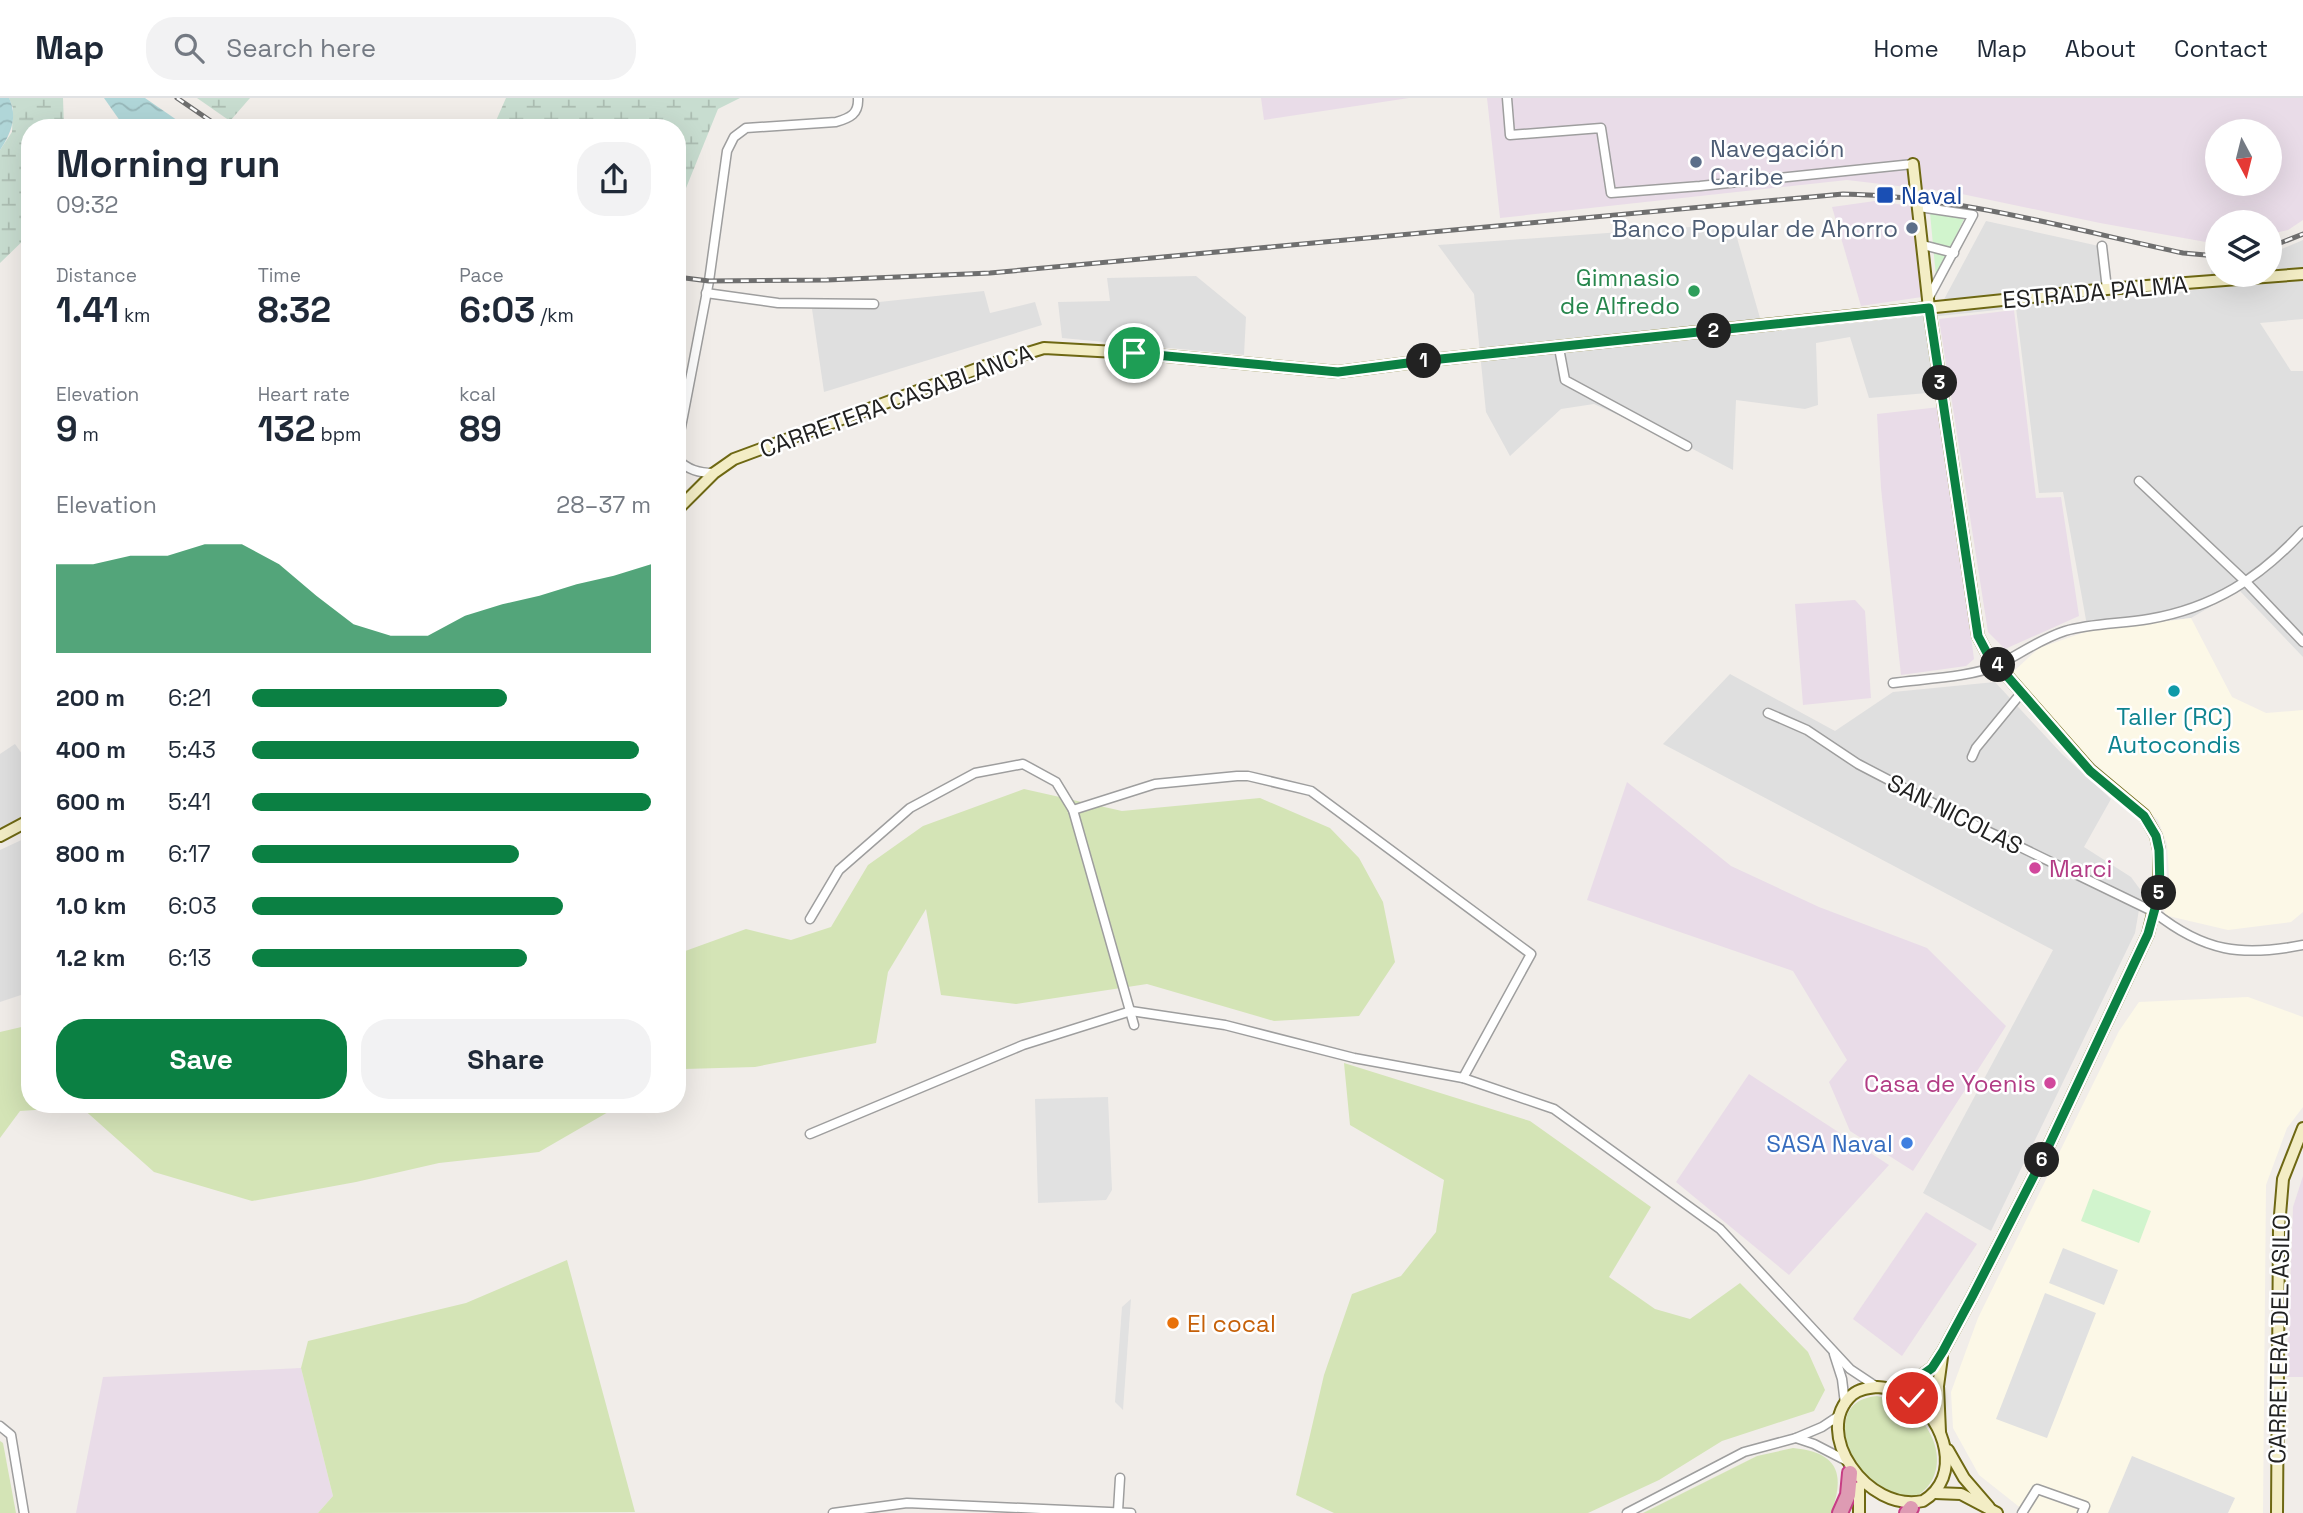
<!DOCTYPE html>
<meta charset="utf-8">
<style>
body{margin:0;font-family:"Space Grotesk",sans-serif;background:#f2f2f3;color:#1f2937;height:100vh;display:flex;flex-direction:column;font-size:26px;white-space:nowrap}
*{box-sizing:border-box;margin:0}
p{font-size:23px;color:#747a83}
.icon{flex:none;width:38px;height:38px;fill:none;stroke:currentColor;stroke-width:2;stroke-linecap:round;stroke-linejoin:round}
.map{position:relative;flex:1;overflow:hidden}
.details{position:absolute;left:21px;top:21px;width:665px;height:994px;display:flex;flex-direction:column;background:#fff;border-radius:28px;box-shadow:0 7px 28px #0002}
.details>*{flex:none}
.needle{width:46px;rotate:173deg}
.buttons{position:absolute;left:2205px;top:21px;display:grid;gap:14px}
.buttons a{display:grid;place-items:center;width:77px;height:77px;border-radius:50%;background:#fff;box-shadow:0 7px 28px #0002;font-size:35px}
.pin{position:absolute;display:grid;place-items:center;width:60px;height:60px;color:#fff;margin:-30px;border:4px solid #fff;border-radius:50%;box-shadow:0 2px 7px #0007}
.km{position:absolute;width:35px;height:35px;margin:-18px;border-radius:50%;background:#222;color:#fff;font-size:19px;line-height:35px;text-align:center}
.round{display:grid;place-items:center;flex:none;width:74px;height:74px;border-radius:28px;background:#f2f2f3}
.summary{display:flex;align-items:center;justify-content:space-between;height:119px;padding:0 35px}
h1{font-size:38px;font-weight:600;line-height:52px}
.stats{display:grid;grid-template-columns:repeat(3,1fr);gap:10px;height:119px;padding:7px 35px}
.stats div{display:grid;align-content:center}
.stats b{font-size:35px;font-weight:600}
.stats small{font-size:19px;font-weight:400}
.stats p{font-size:19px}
.chart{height:196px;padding:14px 35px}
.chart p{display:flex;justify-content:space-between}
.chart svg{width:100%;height:126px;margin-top:7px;fill:#0b8043;opacity:.7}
.button{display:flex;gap:14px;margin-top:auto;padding:14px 35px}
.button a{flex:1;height:80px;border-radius:28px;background:#0b8043;color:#fff;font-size:28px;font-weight:600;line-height:80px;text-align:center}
.button a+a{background:#f2f2f3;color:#1f2937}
ul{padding:0 35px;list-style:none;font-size:23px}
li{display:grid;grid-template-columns:112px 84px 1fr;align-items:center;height:52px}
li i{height:18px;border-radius:9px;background:#0b8043}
header{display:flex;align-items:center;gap:42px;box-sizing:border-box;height:98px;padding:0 35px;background:#fff;border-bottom:2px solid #e0e1e3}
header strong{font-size:33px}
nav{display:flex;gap:38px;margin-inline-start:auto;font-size:24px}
.search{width:490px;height:63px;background:#f2f2f3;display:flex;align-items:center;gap:18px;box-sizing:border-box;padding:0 24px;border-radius:28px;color:#747a83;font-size:26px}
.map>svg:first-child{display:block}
.residential{fill:#dfdfdf}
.industrial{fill:#e9dce8;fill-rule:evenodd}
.education{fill:#fcf8e7}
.grass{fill:#d4e4b6}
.wetland{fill:url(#wetland-marsh)}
.park{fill:#d1f4cd}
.parking{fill:#e1e1e1}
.water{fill:url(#water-waves)}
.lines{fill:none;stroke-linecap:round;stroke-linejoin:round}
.street-casing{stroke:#9e9e9e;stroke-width:11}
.secondary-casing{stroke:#6e6813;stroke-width:14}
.highway-casing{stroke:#c73e84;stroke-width:18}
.street{stroke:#fff;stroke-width:8}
.secondary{stroke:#f3edc5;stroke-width:10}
.highway{stroke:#de9bb3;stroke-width:14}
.rail-casing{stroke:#6f6f6f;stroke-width:5}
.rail{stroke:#fff;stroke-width:2.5;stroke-dasharray:8;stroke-linecap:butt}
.route-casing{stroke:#fff;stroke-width:14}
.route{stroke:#0b8043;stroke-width:9}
.service-dot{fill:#5c6f8a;stroke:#fff;stroke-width:2.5}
.transit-dot{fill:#1a4fb4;stroke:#fff;stroke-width:2.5}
.leisure-dot{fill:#2e9e5b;stroke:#fff;stroke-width:2.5}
.culture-dot{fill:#0f9aa8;stroke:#fff;stroke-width:2.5}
.hotel-dot{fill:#d1479c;stroke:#fff;stroke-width:2.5}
.shop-dot{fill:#3f7fe0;stroke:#fff;stroke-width:2.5}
.food-dot{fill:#e8710a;stroke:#fff;stroke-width:2.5}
.labels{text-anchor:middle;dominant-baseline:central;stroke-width:5;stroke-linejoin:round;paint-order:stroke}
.service-label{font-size:24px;fill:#4e5e75;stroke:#fff;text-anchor:start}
.transit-label{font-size:24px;fill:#164399;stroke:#fff;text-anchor:start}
.leisure-label{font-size:24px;fill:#27864d;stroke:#fff;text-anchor:end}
.street-label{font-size:24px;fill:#212121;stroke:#fff}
.culture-label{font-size:24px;fill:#0d838f;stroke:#fff}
.hotel-label{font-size:24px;fill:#b23c85;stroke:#fff;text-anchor:start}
.shop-label{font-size:24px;fill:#366cbe;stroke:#fff;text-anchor:end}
.food-label{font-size:24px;fill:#c56008;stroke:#fff;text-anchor:start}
</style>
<header>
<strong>Map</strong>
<div class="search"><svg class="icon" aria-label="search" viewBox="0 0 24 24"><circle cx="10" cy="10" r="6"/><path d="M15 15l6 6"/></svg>Search here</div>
<nav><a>Home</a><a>Map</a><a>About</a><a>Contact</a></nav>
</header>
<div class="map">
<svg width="2303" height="1415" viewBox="0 0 2303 1415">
<defs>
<pattern id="wetland-marsh" width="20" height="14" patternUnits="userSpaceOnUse" patternTransform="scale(1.75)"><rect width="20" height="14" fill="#c8ddd0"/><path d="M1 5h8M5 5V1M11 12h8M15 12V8" fill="none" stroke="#acbdb2"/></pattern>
<pattern id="water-waves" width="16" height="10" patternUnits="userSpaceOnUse" patternTransform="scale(1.75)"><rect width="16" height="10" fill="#b0d6d8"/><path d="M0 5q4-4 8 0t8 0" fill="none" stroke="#97b7b9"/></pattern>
</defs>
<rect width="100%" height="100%" fill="#f1ede9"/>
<g class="residential">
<path d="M 1986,123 L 2099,148 L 2110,202 L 2211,190 L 2211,167 L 2217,166 L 2217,177 L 2270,177 L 2270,156 L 2303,142 L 2303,221 L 2260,225 L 2291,273 L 2303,273 L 2303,559 L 2239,492 L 2191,520 L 2088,533 L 2063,394 L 2039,395 L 2016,210 L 1930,219 L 1939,294 L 1869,300 L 1850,239 L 1816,245 L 1818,307 L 1805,311 L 1736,302 L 1733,372 L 1687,348 L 1594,306 L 1561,311 L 1510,358 L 1486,314 L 1474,196 L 1438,147 L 1733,126 L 1760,220 L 1941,207 Z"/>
<path d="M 1196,178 L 1246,219 L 1244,257 L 1062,240 L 1058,204 L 1110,203 L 1107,180 Z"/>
<path d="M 984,193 L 990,215 L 1035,204 L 1042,227 L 824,294 L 812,211 Z"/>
<path d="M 1730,576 L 1835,633 L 1893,594 L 1995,584 L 2062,656 L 2111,701 L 2084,749 L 2131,779 L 2142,794 L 2135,835 L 1991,1133 L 1923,1095 L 2053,852 L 1663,646 Z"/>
<path d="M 15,646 L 30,667 L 30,714 L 0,731 L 0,656 Z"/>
<path d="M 30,738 L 30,894 L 0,904 L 0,752 Z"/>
</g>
<g class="industrial">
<path d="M 1261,0 L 1409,0 L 1264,22 Z"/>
<path d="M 1487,0 L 2303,0 L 2303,122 L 2288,132 L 2270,136 L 2270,124 L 2217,124 L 2217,146 L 2100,125 L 1957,95 L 1847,82 L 1500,120 ZM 2217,33 L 2270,33 L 2270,86 L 2217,86 Z"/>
<path d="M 1875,103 L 1912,108 L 1922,199 L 1861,208 L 1832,109 Z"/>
<path d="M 2014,212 L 2036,400 L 2061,399 L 2079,518 L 2005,551 L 1988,534 L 1939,221 Z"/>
<path d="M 1940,309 L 1974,561 L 1966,568 L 1901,577 L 1881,390 L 1877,316 Z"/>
<path d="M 1855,502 L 1865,513 L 1871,600 L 1803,607 L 1795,506 Z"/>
<path d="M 1627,684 L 1731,768 L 1819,809 L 1927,850 L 2006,928 L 1913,1073 L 1850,1033 L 1829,984 L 1847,962 L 1793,873 L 1587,802 Z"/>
<path d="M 1749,976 L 1889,1067 L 1789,1177 L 1676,1084 Z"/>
<path d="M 2303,1078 L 2303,1279 L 2287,1279 L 2293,1109 Z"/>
<path d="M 1926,1114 L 1977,1146 L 1902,1258 L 1853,1221 Z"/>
<path d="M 301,1270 L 333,1398 L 318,1415 L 76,1415 L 103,1279 Z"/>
</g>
<g class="education">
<path d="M 2191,520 L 2232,599 L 2266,615 L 2303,612 L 2303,814 L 2291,824 L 2228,832 L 2164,817 L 2169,778 L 2167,746 L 2158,722 L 2082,654 L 2013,574 L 2039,550 L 2088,533 Z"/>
<path d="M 2248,899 L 2303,919 L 2303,1009 L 2287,1030 L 2266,1087 L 2263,1415 L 2027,1415 L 1979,1377 L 1953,1330 L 1951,1294 L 1978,1220 L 2119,933 L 2139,904 Z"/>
</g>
<g class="grass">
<path d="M 1024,691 L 1122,713 L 1260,700 L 1330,730 L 1359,760 L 1383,804 L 1395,864 L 1359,918 L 1274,923 L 1147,886 L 1016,906 L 941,897 L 926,811 L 888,874 L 876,945 L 755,969 L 684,971 L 677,974 L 677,856 L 746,831 L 791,842 L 831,829 L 868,767 L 923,728 Z"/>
<path d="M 30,927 L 30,1006 L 622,1006 L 539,1054 L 439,1065 L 356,1084 L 252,1103 L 154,1074 L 81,1009 L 20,1013 L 0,1040 L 0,934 Z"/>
<path d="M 1344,965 L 1530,1023 L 1651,1109 L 1609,1179 L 1655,1211 L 1690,1221 L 1740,1185 L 1808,1254 L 1825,1292 L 1814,1313 L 1722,1343 L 1659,1382 L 1588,1415 L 1334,1415 L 1296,1397 L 1324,1277 L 1352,1196 L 1401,1178 L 1436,1134 L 1444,1082 L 1350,1027 Z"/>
<path d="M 567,1162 L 635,1414 L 318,1415 L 333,1398 L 301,1270 L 308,1243 L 466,1205 Z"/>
<path d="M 1877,1298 C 1891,1301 1901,1306 1912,1314 C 1942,1337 1949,1384 1911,1401 C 1901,1398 1877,1393 1869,1387 C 1866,1384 1863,1377 1860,1373 C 1842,1346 1833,1302 1877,1298 Z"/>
<path d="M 0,1343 L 3,1345 L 16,1415 L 0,1415 Z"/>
<path d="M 1793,1350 C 1837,1354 1846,1375 1831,1415 L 1643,1415 L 1757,1358 Z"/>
</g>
<g class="wetland">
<path d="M 9,0 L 63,0 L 64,30 L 30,30 L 30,136 L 0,165 L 0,52 L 12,34 L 13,10 Z"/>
<path d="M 197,0 L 250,0 L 230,23 Z"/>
<path d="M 506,0 L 740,0 L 718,11 L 682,100 L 677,102 L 677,30 L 495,30 L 495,25 Z"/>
</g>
<g class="park">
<path d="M 1930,115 L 1964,121 L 1936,179 Z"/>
<path d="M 2093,1091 L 2151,1113 L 2139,1145 L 2081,1123 Z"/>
</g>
<g class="parking">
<path d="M 1108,999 L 1112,1092 L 1106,1102 L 1038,1105 L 1035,1001 Z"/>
<path d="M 2063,1150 L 2118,1172 L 2104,1207 L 2049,1185 Z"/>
<path d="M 2045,1195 L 2096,1215 L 2047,1340 L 1996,1321 Z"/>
<path d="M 1131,1201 L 1123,1312 L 1115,1304 L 1122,1209 Z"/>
<path d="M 2132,1358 L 2235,1400 L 2228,1415 L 2108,1415 Z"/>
</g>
<g class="water">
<path d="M 0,0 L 9,0 C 18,19 11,35 0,52 Z"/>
<path d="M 104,0 L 145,0 L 187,29 L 125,30 Z"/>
</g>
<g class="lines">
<g class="street-casing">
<g id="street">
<path d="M 1507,0 L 1510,37 L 1601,30 L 1611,95 L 1700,88 L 1913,66"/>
<path d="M 1919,109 L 1973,117 L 1928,201"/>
<path d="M 1923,147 L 1954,155"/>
<path d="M 2102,148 L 2107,191"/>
<path d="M 706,195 L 778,205 L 874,206"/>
<path d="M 1559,250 L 1565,282 L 1687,348"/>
<path d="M 677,350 L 709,183 L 727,53 L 734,39 L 746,30 L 836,24 C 850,20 859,16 858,0"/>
<path d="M 677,361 C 688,372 699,375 714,375"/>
<path d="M 2139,383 L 2246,484 L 2303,544"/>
<path d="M 1893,585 C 1922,581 1973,579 1998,567 C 2020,556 2040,541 2065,533 C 2093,525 2121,526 2149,521 C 2213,510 2260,480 2303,433"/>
<path d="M 1768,615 L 1807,632 L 1858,666 L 1981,730 L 2154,814 C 2204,854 2242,859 2303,847"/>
<path d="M 1972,659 L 1976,650 L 2022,594"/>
<path d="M 1073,712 L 1155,686 L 1237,678 L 1248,678 L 1311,693 L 1531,856 L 1463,980"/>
<path d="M 810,821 L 839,772 L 910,710 L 975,675 L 1023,666 L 1056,684 L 1073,712 L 1134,927"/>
<path d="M 810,1036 L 1023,947 L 1131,913 L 1225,927 L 1354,960 L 1463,980 L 1554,1011 L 1720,1131 L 1850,1271 L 1877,1289"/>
<path d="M 1834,1256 L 1842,1281 L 1845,1306"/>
<path d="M 0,1328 L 11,1337 L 24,1415"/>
<path d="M 1796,1340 L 1814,1346 L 1845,1362"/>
<path d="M 1118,1413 L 1120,1380"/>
<path d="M 833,1415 L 907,1405 L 1131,1415"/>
<path d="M 1627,1415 L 1744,1354 L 1796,1340 L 1822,1329 L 1840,1317"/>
<path d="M 2022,1415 L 2037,1391 L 2085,1408 L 2082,1415"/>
</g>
</g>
<g class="secondary-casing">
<g id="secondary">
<path d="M 677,412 L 714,375 L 734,361 L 982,269 L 1044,250 L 1134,255 L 1338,274 L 1431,262 L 2107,191 L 2303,176"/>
<path d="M 0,738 L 30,722"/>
<path d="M 1877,1289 C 1890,1290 1901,1292 1912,1300 C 1945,1323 1963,1379 1923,1403 C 1867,1415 1811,1334 1852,1297 C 1859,1291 1868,1290 1877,1289 Z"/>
<path d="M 1891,1291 L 1914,1283 L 1932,1270 L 1943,1253 L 1972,1199 L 2042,1062 L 2148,836 L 2159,792 L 2159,752 L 2156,738 L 2144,717 L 2090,672 L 1987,555 L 1978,538 L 1929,210 L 1913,66"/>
<path d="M 1940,1334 L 1938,1288 L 1942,1259"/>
<path d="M 1948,1352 L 1964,1380 L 1989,1409"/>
<path d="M 1935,1395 L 1961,1396 L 1997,1415"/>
<path d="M 1859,1415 L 1859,1389"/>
<path d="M 2277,1415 L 2279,1129 L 2283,1081 L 2303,1030"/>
</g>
</g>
<g class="highway-casing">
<g id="highway">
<path d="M 1840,1415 L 1848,1397 L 1850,1375"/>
<path d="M 1907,1415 L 1911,1410"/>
</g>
</g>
<use href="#street" class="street"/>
<use href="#secondary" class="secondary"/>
<use href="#highway" class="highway"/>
<g class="rail-casing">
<g id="rail">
<path d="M 177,0 L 221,30"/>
<path d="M 2270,149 L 2303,136"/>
<path d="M 677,179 L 709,183 L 827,182 L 990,175 L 1843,96 C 1958,98 2070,131 2183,155 L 2217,158"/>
</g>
</g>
<use href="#rail" class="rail"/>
</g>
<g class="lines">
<g class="route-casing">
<path id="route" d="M 1134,255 L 1338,274 L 1431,262 L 1929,210 L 1978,538 L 1987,555 L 2090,673 L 2144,718 L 2156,738 L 2159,752 L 2160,792 L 2148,836 L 2042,1062 L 1972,1199 L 1943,1253 L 1932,1270 L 1914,1283 L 1891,1291 L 1912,1300"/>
</g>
<use href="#route" class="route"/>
</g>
<g class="service-dot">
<circle cx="1696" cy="64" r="7"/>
<circle cx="1912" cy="130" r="7"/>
</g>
<rect class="transit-dot" x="1876" y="88" width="18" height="18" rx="3.5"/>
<circle class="leisure-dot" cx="1694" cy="193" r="7"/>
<circle class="culture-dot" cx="2174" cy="593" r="7"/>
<g class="hotel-dot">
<circle cx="2035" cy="770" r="7"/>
<circle cx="2050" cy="985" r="7"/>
</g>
<circle class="shop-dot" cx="1907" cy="1045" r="7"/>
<circle class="food-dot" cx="1173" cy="1225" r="7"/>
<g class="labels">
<g class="service-label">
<text x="1710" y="50">Navegación<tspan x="1710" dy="28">Caribe</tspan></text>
<text x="1898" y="130" text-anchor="end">Banco Popular de Ahorro</text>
</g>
<g class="transit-label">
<text x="1901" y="97">Naval</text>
</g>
<g class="leisure-label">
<text x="1680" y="179">Gimnasio<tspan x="1680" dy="28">de Alfredo</tspan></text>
</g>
<g class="street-label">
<text transform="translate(2095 194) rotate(-5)">ESTRADA PALMA</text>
<text transform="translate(896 303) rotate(-20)">CARRETERA CASABLANCA</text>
<text transform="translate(1955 716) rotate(27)">SAN NICOLAS</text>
<text transform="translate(2279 1241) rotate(-89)">CARRETERA DEL ASILO</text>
</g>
<g class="culture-label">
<text x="2174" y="618">Taller (RC)<tspan x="2174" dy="28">Autocondis</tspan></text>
</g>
<g class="hotel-label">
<text x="2049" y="770">Marci</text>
<text x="2036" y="985" text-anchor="end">Casa de Yoenis</text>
</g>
<g class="shop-label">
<text x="1893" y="1045">SASA Naval</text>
</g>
<g class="food-label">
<text x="1187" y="1225">El cocal</text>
</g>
</g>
</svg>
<div class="buttons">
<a><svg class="needle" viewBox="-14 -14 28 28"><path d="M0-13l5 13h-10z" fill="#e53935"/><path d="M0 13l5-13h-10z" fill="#747a83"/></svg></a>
<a><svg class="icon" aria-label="layers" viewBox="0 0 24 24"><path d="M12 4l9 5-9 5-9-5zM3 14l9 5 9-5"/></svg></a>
</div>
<div class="pin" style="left:1134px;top:255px;background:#1e9e55"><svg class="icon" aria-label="arrive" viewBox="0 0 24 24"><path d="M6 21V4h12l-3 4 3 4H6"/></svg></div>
<div class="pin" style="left:1912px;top:1300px;background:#d93025"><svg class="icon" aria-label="check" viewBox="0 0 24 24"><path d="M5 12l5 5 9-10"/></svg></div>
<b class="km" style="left:1424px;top:263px">1</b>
<b class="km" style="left:1714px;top:233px">2</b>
<b class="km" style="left:1940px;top:285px">3</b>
<b class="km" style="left:1998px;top:567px">4</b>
<b class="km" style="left:2159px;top:795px">5</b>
<b class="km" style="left:2042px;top:1062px">6</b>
<section class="details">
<div class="summary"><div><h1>Morning run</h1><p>09:32</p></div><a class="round"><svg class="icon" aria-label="share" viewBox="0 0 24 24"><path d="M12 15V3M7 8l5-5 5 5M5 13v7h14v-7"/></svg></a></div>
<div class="stats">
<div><p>Distance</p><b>1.41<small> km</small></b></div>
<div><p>Time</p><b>8:32</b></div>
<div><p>Pace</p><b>6:03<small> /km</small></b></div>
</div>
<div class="stats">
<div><p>Elevation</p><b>9<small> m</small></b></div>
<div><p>Heart rate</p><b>132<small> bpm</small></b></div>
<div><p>kcal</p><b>89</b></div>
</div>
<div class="chart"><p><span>Elevation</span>28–37 m</p>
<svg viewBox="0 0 160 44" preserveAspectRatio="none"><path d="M0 44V13L10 13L20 10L30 10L40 6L50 6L60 13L70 24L80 34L90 38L100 38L110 31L120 27L130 24L140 20L150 17L160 13V44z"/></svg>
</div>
<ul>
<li><b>200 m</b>6:21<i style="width:64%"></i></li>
<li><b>400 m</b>5:43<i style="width:97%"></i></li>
<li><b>600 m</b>5:41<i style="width:100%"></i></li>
<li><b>800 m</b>6:17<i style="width:67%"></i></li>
<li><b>1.0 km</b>6:03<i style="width:78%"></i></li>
<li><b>1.2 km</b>6:13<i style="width:69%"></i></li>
</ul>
<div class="button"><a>Save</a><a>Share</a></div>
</section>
</div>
